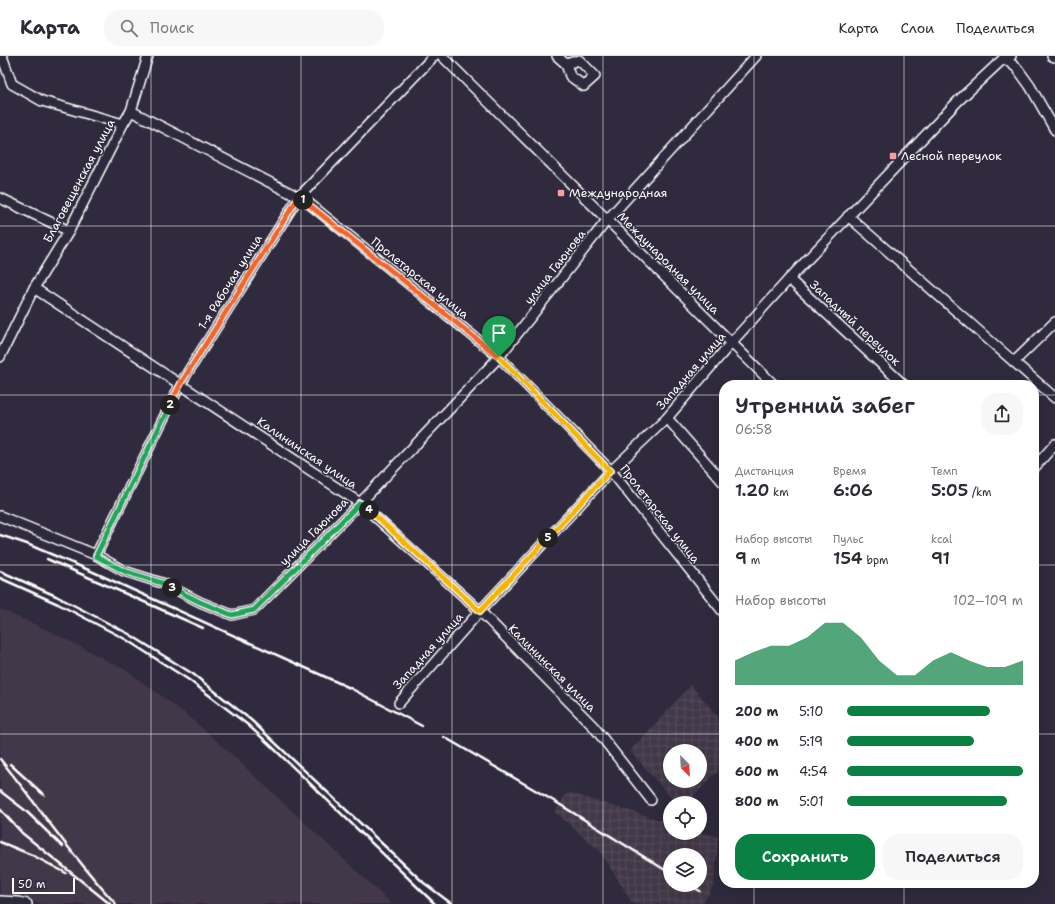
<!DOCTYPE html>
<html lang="ru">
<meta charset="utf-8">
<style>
body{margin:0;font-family:"Shantell Sans",sans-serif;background:#f7f7f7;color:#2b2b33;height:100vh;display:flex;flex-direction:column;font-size:15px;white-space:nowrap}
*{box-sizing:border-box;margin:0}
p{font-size:13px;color:#7c7c81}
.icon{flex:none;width:22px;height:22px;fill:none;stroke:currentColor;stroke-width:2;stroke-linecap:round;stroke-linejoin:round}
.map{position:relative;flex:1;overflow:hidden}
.details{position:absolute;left:719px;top:324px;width:320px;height:508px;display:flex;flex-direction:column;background:#fff;border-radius:16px;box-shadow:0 4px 16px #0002}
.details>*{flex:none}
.needle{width:26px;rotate:156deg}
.buttons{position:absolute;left:663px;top:688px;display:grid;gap:8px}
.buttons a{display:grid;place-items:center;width:44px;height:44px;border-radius:50%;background:#fff;box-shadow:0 4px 16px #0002;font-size:20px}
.scale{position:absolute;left:12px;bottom:10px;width:63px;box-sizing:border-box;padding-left:4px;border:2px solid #fff;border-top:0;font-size:11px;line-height:14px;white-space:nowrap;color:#fff;-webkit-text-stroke:3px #2f2a3d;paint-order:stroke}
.pin{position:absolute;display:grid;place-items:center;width:34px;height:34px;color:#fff;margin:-41px -17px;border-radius:50% 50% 50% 0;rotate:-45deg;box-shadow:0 0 4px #0007}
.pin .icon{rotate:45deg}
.km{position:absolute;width:20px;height:20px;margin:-10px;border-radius:50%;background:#222;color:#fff;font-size:11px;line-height:20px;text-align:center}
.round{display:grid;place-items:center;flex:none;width:42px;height:42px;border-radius:16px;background:#f7f7f7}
.head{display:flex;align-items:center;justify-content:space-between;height:68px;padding:0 16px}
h1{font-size:22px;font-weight:600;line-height:30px}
.figures{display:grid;grid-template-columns:repeat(3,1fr);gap:6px;height:68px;padding:4px 16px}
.figures div{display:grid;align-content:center}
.figures b{font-size:17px;font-weight:600}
.figures small{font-size:11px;font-weight:400}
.figures p{font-size:11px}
.chart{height:112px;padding:8px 16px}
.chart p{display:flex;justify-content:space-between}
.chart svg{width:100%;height:72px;margin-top:4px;fill:#0b8043;opacity:.7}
.cta{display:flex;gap:8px;margin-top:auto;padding:8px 16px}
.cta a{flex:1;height:46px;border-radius:16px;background:#0b8043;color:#fff;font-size:16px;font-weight:600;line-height:46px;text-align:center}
.cta a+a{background:#f7f7f7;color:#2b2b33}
ul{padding:0 16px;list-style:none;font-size:13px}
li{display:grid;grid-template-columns:64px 48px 1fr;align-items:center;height:30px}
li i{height:10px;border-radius:5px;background:#0b8043}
header{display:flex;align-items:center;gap:24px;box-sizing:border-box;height:56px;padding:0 20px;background:#fff;border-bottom:1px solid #e1e1e2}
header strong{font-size:19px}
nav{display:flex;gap:22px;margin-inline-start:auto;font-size:14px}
.search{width:280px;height:36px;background:#f7f7f7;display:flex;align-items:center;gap:10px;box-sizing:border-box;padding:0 14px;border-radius:16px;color:#7c7c81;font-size:15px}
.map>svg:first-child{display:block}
.built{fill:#433848}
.industrial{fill:url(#industrial-grid);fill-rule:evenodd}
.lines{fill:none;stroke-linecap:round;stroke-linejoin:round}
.street-casing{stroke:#fff;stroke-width:12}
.street{stroke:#2f2a3d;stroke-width:9}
.rail{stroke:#fff;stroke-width:2.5}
.split-1-casing{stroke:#fff;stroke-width:8}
.split-2-casing{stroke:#fff;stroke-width:8}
.split-3-casing{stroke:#fff;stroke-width:8}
.split-4-casing{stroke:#fff;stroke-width:8}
.split-5-casing{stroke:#fff;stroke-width:8}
.split-6-casing{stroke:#fff;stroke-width:8}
.split-1{stroke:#f0652b;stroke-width:5}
.split-2{stroke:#f0652b;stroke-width:5}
.split-3{stroke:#22a559;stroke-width:5}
.split-4{stroke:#22a559;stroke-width:5}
.split-5{stroke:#f5b400;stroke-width:5}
.split-6{stroke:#f5b400;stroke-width:5}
.grid{fill:none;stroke:#fff;stroke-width:1;stroke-opacity:0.55}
.poi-dot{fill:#ff9aa2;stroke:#2f2a3d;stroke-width:1.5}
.labels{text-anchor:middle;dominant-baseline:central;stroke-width:3;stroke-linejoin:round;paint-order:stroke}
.poi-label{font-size:12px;fill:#fff;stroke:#2f2a3d;text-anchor:start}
.street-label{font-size:12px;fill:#fff;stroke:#2f2a3d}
</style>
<header>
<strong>Карта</strong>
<div class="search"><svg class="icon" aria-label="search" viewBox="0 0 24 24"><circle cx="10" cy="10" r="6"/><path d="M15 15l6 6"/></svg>Поиск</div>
<nav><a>Карта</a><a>Слои</a><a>Поделиться</a></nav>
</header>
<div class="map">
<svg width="1055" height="848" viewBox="0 0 1055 848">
<defs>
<pattern id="industrial-grid" width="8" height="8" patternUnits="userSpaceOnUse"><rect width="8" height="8" fill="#433848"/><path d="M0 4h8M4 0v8" fill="none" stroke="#564c5a"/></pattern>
</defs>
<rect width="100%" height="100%" fill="#2f2a3d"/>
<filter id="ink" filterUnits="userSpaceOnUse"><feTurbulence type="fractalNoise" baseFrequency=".025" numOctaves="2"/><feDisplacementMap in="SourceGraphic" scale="8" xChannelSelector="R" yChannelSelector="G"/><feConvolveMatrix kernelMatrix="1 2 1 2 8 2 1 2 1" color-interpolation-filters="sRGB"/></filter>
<g filter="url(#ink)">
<path class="built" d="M 0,553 L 56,578 L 129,616 L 183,656 L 216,684 L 392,848 L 42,848 L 24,843 L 0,840 Z"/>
<g class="industrial">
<path d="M 691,629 L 724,668 L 724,709 L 687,747 L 676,747 L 630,695 ZM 670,695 L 700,695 L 700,725 L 670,725 Z"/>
<path d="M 567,736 L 670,767 L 670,777 L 700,776 L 718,781 L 714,829 L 702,848 L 633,848 L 600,795 L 555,756 ZM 670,799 L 700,799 L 700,829 L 670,829 Z"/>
</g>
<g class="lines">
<g class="street-casing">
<g id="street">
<path d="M 2,0 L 12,28 L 42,45 L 123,68"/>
<path d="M 442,0 L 774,329"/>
<path d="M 557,0 L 566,8 L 570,20 L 584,30 L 595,20 L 579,4 L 566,8"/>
<path d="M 1052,0 L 1055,1"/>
<path d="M 1004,2 L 1017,12 L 1030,30 L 1055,74"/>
<path d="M 131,55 L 306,145 L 499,301 L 611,415 L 724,557"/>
<path d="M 0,142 L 69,175"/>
<path d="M 848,160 L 1055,342"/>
<path d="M 789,223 L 904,329"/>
<path d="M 34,232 L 360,447 L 480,555 L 594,671 L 651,744"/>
<path d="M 0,301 L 34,232 L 69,175 L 123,68 L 131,55 L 148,0"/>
<path d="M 1014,306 L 1055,266"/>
<path d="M 667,362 L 724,427"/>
<path d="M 1034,412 L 1055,388"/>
<path d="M 0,460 L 96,499 L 124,515 L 165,528 L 200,546 L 232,559 L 254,554 L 360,447 L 499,301 L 608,163 L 756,0"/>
<path d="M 96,499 L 181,327 L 298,142 L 434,0"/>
<path d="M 399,647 L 480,555 L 611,415 L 667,362 L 731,287 L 789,223 L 958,45 L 1004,2 L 1011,0"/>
<path d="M 0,845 L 18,846 L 27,848"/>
</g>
</g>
<use href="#street" class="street"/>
<g class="rail">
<path d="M 0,479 L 27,488 L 91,515 L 350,632 L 422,670"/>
<path d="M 47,503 L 203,572"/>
<path d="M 0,515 L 56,540 L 129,578 L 193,618 L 251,664 L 375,781 L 424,827 L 452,848"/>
<path d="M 0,522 L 58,548 L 125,583 L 189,624 L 248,669 L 269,688 L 435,848"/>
<path d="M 444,681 L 559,748 L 670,817"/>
<path d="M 0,703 C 39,751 74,803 116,848"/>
<path d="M 10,708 L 44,739"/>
<path d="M 0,735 L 26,755 L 63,791"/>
<path d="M 0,753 L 22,777 L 110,848"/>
<path d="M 0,786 L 32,799 L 66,817"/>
<path d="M 690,829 L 700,835"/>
</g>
</g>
</g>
<g class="lines" filter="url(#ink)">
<g class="split-1-casing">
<path id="split-1" d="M 303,144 L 499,301"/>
</g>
<g class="split-2-casing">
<path id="split-2" d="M 170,349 L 181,327 L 298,142 L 303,144"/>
</g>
<g class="split-3-casing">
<path id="split-3" d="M 170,349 L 96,500 L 124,515 L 165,528 L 172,532"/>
</g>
<g class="split-4-casing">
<path id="split-4" d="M 172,532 L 200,546 L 232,559 L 254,554 L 360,447 L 369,454"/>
</g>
<g class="split-5-casing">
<path id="split-5" d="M 369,454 L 480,555 L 548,482"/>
</g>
<g class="split-6-casing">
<path id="split-6" d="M 499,301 L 610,415 L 548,482"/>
</g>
<use href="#split-1" class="split-1"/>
<use href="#split-2" class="split-2"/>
<use href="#split-3" class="split-3"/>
<use href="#split-4" class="split-4"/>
<use href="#split-5" class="split-5"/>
<use href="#split-6" class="split-6"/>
</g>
<path class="grid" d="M 151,0 L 151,848M 301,0 L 301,848M 452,0 L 452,848M 603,0 L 603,848M 754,0 L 754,329M 904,0 L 904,329M 0,170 L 1055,170M 0,339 L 724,339M 1034,339 L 1055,339M 0,509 L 724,509M 1034,509 L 1055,509M 0,678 L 724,678M 1034,678 L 1055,678M 754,827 L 754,848M 904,827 L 904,848"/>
<g class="poi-dot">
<rect x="889" y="96" width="8" height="8" rx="2"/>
<rect x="557" y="133" width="8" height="8" rx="2"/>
</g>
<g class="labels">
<g class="poi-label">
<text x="901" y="100">Лесной переулок</text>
<text x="569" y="137">Международная</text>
</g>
<g class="street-label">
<text transform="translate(79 125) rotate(-62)">Благовещенская улица</text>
<text transform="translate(668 207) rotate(45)">Международная улица</text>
<text transform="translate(555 211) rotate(-52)">улица Гаюнова</text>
<text transform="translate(420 222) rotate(39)">Пролетарская улица</text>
<text transform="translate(230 226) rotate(-58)">1-я Рабочая улица</text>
<text transform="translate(855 267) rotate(43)">Западный переулок</text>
<text transform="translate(691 315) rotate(-49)">Западная улица</text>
<text transform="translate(307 397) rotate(34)">Калининская улица</text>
<text transform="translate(660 458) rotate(52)">Пролетарская улица</text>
<text transform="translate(314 476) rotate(-45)">улица Гаюнова</text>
<text transform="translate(428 595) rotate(-48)">Западная улица</text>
<text transform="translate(552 612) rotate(45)">Калининская улица</text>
</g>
</g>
</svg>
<div class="buttons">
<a><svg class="needle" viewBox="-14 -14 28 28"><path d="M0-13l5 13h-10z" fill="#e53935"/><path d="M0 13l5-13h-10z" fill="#7c7c81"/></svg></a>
<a><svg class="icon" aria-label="locate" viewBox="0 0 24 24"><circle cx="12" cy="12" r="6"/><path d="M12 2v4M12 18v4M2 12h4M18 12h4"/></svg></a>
<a><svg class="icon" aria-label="layers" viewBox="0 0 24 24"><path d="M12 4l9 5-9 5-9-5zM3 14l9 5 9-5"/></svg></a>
</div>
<div class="scale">50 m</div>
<div class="pin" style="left:499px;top:301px;background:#1e9e55"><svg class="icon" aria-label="arrive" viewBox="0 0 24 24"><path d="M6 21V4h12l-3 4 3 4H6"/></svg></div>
<b class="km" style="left:303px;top:144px">1</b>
<b class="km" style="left:170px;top:349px">2</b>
<b class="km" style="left:172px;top:532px">3</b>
<b class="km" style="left:369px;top:454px">4</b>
<b class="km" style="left:548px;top:482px">5</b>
<section class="details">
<div class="head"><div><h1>Утренний забег</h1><p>06:58</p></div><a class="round"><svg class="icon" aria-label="share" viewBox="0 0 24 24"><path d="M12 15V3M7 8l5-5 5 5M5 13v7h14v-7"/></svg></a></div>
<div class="figures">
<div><p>Дистанция</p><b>1.20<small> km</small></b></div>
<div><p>Время</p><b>6:06</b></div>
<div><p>Темп</p><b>5:05<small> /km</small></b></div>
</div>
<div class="figures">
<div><p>Набор высоты</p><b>9<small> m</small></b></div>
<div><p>Пульс</p><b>154<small> bpm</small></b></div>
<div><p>kcal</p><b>91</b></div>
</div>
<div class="chart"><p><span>Набор высоты</span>102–109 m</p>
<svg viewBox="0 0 160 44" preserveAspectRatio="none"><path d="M0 44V29L10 24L20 20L30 20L40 15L50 6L60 6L70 15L80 29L90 38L100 38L110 29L120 24L130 29L140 33L150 33L160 29V44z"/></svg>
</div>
<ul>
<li><b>200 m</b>5:10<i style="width:81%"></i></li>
<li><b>400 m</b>5:19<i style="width:72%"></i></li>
<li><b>600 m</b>4:54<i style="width:100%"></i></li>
<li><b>800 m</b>5:01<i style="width:91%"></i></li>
</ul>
<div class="cta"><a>Сохранить</a><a>Поделиться</a></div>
</section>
</div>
